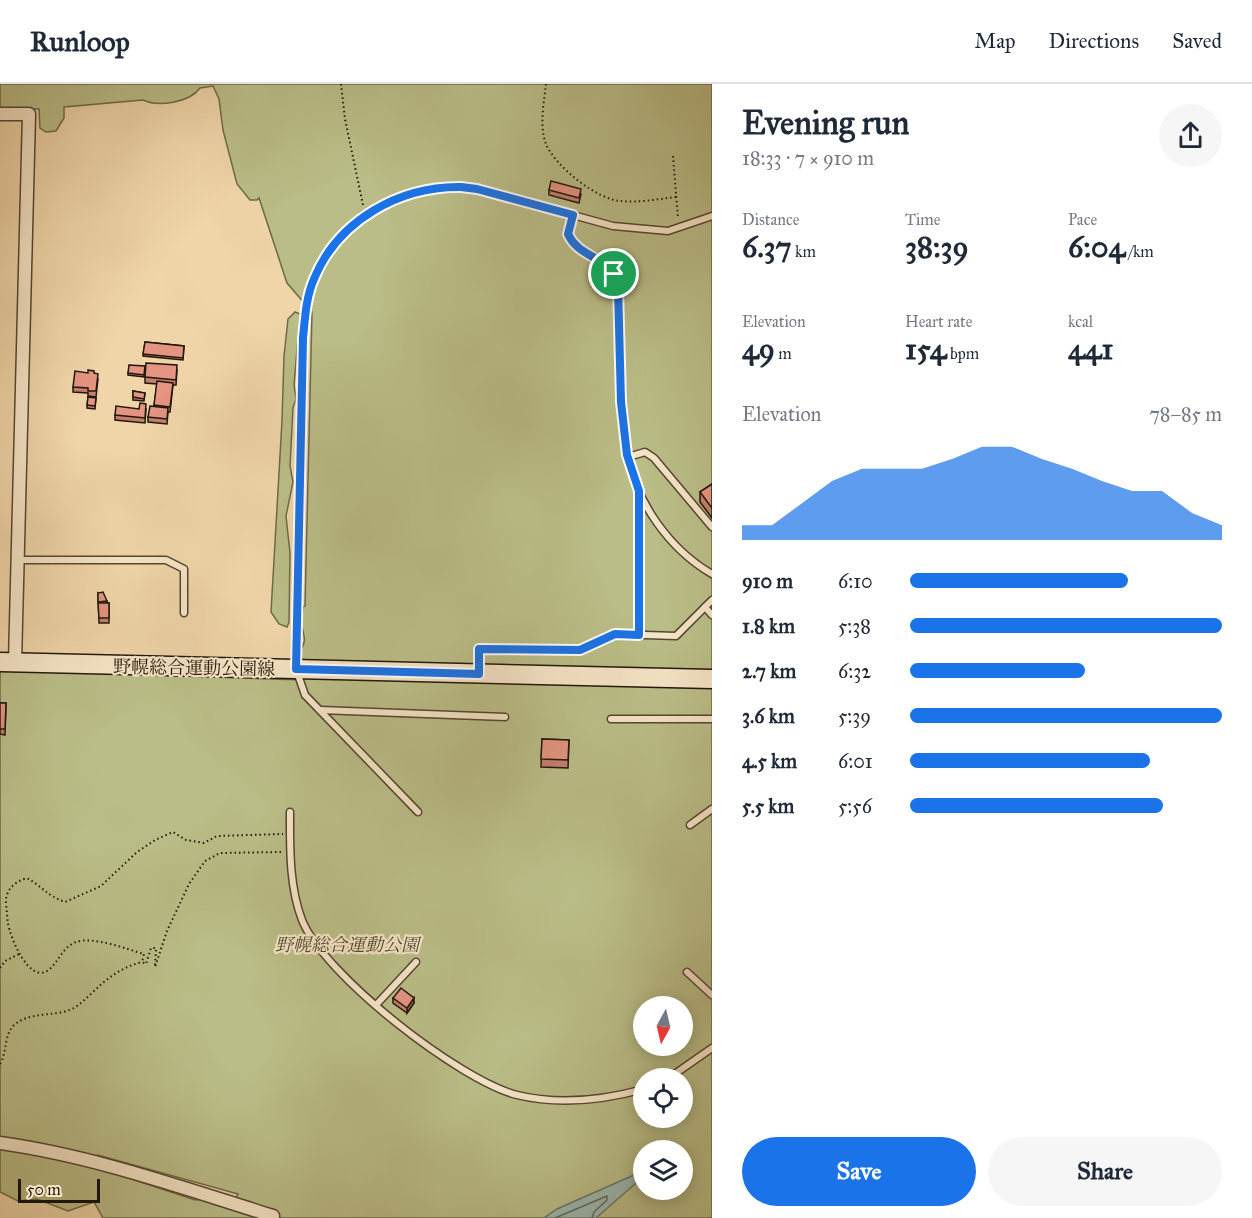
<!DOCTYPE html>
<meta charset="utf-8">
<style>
body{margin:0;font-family:"IM FELL Great Primer","Noto Serif JP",serif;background:#f6f6f7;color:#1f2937;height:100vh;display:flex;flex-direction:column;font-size:22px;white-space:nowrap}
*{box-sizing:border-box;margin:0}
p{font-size:20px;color:#747a83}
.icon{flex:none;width:33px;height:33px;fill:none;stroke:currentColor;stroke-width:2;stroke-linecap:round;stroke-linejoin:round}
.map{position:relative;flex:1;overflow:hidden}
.details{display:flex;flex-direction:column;background:#fff;width:540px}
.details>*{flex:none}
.needle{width:39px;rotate:188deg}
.controls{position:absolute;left:633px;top:912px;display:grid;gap:12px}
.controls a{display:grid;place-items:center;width:60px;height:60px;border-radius:50%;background:#fff;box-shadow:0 3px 15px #0003;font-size:30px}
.scale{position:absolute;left:18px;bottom:15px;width:82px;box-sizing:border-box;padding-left:6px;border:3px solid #21170b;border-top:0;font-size:16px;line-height:21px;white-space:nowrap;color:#21170b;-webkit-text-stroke:4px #f5e4c6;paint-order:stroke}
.pin{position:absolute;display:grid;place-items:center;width:51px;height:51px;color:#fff;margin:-26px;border:3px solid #fff;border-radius:50%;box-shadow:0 2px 6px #0007}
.round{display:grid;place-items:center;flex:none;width:63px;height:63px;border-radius:32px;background:#f6f6f7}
.summary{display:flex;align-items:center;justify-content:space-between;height:102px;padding:0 30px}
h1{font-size:33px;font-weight:700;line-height:45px}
.figures{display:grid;grid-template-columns:repeat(3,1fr);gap:9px;height:102px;padding:6px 30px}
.figures div{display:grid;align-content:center}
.figures b{font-size:30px;font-weight:700}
.figures small{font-size:16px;font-weight:400}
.figures p{font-size:16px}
.chart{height:168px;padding:12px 30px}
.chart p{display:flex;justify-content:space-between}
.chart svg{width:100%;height:108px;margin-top:6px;fill:#1a73e8;opacity:.7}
.primary-button{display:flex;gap:12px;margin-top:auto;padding:12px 30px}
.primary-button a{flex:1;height:69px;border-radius:36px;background:#1a73e8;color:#fff;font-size:24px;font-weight:700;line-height:69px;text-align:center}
.primary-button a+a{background:#f6f6f7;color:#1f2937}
ul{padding:0 30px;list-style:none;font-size:20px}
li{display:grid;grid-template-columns:96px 72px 1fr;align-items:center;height:45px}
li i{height:15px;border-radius:8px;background:#1a73e8}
header{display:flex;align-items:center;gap:36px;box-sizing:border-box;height:84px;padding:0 30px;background:#fff;border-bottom:2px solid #e0e1e3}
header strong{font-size:28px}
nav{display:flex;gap:33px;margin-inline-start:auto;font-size:21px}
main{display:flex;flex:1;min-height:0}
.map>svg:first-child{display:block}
.green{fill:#babd87;stroke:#6e6a49;stroke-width:1.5;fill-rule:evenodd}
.water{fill:#9bb8af;stroke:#6a786d;stroke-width:1.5}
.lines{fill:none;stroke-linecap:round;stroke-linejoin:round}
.shore{stroke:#5e685d;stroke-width:1.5}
.service-casing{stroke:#544632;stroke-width:9}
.minor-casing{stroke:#544632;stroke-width:15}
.secondary-casing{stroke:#21170b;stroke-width:21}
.path{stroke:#21170b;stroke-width:2;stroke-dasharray:1.5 3;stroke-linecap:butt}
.service{stroke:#f5e4c6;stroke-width:6}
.minor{stroke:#f5e4c6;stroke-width:12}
.secondary{stroke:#f5e4c6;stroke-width:18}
.wall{fill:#c47f6f;stroke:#21170b;stroke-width:1.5}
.shaded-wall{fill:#a0685a;stroke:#21170b;stroke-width:1.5}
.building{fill:#e49481;stroke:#21170b;stroke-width:1.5}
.route-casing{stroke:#fff;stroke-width:12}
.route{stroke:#1a73e8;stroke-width:8}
.labels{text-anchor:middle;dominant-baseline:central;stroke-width:4.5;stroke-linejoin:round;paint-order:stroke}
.street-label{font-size:18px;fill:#21170b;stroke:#f5e4c6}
.park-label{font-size:18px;font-style:italic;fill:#4f4930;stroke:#f5e4c6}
</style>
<header>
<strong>Runloop</strong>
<nav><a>Map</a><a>Directions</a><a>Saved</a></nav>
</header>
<main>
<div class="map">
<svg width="712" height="1134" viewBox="0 0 712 1134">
<rect width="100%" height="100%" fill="#efd5a8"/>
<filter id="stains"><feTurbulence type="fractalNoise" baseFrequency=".00333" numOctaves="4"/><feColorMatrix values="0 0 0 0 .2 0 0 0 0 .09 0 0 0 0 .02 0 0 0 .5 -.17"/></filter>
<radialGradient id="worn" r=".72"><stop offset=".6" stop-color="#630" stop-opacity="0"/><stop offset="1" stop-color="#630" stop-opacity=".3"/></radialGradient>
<g class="green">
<path d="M 0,0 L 712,0 L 712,1134 L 103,1134 L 94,1118 L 68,1127 L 37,1115 L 18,1117 L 0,1108 L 0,586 L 303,596 C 304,583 300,577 300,566 C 307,558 304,552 302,543 C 301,537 302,529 303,523 L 305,522 L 312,228 L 287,199 L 259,114 L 257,116 L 250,116 L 237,100 L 223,46 L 219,15 L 213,2 L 200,4 C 189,19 158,23 143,16 L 64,23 L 64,34 L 56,47 L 46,48 L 40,44 L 39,25 L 0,24 ZM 644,922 L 682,922 L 682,962 L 644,962 ZM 644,994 L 682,994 L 682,1034 L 644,1034 ZM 644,1066 L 682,1066 L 682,1106 L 644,1106 ZM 97,1072 L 98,1071 L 238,1110 L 232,1120 L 210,1115 L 195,1116 L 111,1088 Z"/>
<path d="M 295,228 L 300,230 L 294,301 L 296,315 L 293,324 L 290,382 L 293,398 L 286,432 L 290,469 L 289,538 L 287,543 L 279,540 L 271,528 L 282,337 L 284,272 L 288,235 Z"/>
</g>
<path class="water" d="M 643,1087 L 643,1093 L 596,1134 L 544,1134 L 557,1125 Z"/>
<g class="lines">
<path class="shore" d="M 555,1134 L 607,1112 L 607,1116 L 594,1128 L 592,1134"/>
<g class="service-casing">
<g id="service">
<path d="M 573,131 L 568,150 C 580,176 608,169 618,203 C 621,258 617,315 627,369 C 636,418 669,465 712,490"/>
<path d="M 628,373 L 645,368 L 654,374 L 712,443"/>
<path d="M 18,476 L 166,476 L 184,485 L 184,529"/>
<path d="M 705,523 L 712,531"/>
<path d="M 639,551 L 639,413"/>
<path d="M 479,588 L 479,565 L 580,566 L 615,550 L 676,552 L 712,516"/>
<path d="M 320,626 L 505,633"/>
<path d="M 611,635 L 712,635"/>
<path d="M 290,728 C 290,763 289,802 302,836 C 324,891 459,996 517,1011 C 558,1021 604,1016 644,1005"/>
<path d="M 418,728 L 305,611 L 296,585 L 303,254 L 305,229 L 314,194 L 334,161 L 365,130 L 406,111 L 443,103 L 477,105 L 613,142 L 668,147 L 712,132"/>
<path d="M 690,741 L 712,725"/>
<path d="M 687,888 L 712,911"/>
<path d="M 376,921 L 416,878"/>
<path d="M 669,994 L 712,964"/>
</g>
</g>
<g class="minor-casing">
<g id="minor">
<path d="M 0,30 L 29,30 L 15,578"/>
<path d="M 0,1059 C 93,1072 183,1104 273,1132"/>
</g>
</g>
<g class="secondary-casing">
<path id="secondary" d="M 0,578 L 712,595"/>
</g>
<g class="path">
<path d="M 341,0 L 345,35 L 363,121"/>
<path d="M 546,0 C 544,19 539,41 546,60 C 555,82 597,116 621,117 C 639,119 658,115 676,113"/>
<path d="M 673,72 L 678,134"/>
<path d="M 281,768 L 220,769 L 205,777 L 189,800 L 167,847 L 155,883 L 156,864 L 151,864 L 146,880 L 142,878 L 144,870 C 126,865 94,852 76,858 C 61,864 59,879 47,887 C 28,898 10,853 8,839 C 7,833 7,827 6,820 C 5,806 14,798 27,794 C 43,803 46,811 65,818 L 101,802 L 137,768 L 155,756 L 173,748 L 186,756 L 204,759 L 217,752 L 283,750"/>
<path d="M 0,884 L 5,877 L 21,869"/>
<path d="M 0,980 C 7,969 4,952 13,942 C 30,926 55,934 74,924 C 81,920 86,914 92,909 C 107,894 122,883 142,878"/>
</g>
<use href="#service" class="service"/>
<use href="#minor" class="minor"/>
<use href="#secondary" class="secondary"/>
</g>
<g class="wall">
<path d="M 549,106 L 581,110 L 579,119 L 549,111 Z"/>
<path d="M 145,258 L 184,262 L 183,276 L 143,272 Z"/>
<path d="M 145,282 L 144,293 L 128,291 L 128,289 Z"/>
<path d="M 177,286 L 176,301 L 173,301 L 170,328 L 168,328 L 167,340 L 148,338 L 148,333 L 154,322 L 157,300 L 145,299 L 145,293 Z"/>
<path d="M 88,289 L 94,289 L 98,295 L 96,313 L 88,312 L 88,309 L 73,308 L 73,303 Z"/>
<path d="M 133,307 L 145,309 L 144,317 L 133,316 Z"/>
<path d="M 88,313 L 96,314 L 95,325 L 87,324 Z"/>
<path d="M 146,325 L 145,339 L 115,336 L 115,331 Z"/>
<path d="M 712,400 L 712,434 L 700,418 L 700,408 Z"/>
<path d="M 98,509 L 107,517 L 107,519 L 109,519 L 109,539 L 99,539 Z"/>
<path d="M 0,619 L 6,619 L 5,651 L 0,650 Z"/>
<path d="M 542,655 L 569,656 L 568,684 L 541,683 Z"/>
<path d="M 393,914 L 414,919 L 407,929 L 393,919 Z"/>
</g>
<path class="shaded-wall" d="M 414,914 L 414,919 L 407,929 L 407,924 Z"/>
<g class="building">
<path d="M 551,97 L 581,105 L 579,114 L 549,106 Z"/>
<path d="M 145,258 L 184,262 L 183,274 L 143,270 Z"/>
<path d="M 146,279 L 177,281 L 176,296 L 145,293 Z"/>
<path d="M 129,281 L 145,282 L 144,291 L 128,289 Z"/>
<path d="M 88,286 L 94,287 L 94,289 L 98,290 L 96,307 L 88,307 L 88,304 L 73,303 L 75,287 L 88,289 Z"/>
<path d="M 157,297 L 173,299 L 170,323 L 154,321 Z"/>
<path d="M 133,307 L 145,309 L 144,315 L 133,313 Z"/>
<path d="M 88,313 L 96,314 L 95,322 L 87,321 Z"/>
<path d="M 140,319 L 146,320 L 145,334 L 115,331 L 116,322 L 139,325 Z"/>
<path d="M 150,322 L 168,324 L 167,335 L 148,333 Z"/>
<path d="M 712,400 L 712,424 L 700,408 Z"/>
<path d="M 103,508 L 107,517 L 98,518 L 98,509 Z"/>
<path d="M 98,519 L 109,519 L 109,534 L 99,534 Z"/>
<path d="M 0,619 L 6,619 L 5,645 L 0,645 Z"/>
<path d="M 542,655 L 569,656 L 568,676 L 541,675 Z"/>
<path d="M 401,904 L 414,914 L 407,924 L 393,914 Z"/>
</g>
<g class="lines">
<g class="route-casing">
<path id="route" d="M 461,103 L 477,105 L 573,131 L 568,150 C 580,176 608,169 618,203 L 621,318 L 627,371 L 639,407 L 639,551 L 615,550 L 580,566 L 479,565 L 479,590 L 296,585 L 303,254 C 305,234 306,213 314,195 C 338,136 400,102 461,103 Z"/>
</g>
<use href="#route" class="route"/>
</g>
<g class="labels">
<g class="street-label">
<text transform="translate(194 584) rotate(1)">野幌総合運動公園線</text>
</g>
<g class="park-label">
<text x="347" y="861">野幌総合運動公園</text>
</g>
</g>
<rect width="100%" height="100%" filter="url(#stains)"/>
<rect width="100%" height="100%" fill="url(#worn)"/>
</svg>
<div class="controls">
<a><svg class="needle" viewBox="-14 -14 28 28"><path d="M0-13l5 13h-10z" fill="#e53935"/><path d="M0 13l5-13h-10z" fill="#747a83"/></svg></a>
<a><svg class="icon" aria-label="locate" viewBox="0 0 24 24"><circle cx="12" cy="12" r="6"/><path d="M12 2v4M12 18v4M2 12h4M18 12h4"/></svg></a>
<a><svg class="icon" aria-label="layers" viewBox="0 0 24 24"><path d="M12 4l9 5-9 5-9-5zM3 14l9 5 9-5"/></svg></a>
</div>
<div class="scale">50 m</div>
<div class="pin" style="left:614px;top:190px;background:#1e9e55"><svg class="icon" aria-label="arrive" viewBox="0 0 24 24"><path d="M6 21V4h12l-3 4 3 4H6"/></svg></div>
</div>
<section class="details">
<div class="summary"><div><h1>Evening run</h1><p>18:33 · 7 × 910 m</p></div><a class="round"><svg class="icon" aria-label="share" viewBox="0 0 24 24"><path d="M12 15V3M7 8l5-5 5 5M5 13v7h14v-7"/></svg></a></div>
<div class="figures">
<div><p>Distance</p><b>6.37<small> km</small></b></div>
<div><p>Time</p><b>38:39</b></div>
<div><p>Pace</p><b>6:04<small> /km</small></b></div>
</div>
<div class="figures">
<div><p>Elevation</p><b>49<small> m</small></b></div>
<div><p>Heart rate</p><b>154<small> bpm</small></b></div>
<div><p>kcal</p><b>441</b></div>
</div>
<div class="chart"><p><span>Elevation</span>78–85 m</p>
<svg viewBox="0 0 160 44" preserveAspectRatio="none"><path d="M0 44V38L10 38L20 29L30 20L40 15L50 15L60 15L70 11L80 6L90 6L100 11L110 15L120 20L130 24L140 24L150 33L160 38V44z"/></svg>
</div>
<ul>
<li><b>910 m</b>6:10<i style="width:70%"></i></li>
<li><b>1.8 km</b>5:38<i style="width:100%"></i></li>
<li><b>2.7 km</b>6:32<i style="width:56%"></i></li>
<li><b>3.6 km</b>5:39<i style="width:100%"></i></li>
<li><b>4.5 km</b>6:01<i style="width:77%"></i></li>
<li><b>5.5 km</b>5:56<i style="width:81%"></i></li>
</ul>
<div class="primary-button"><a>Save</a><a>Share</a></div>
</section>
</main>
